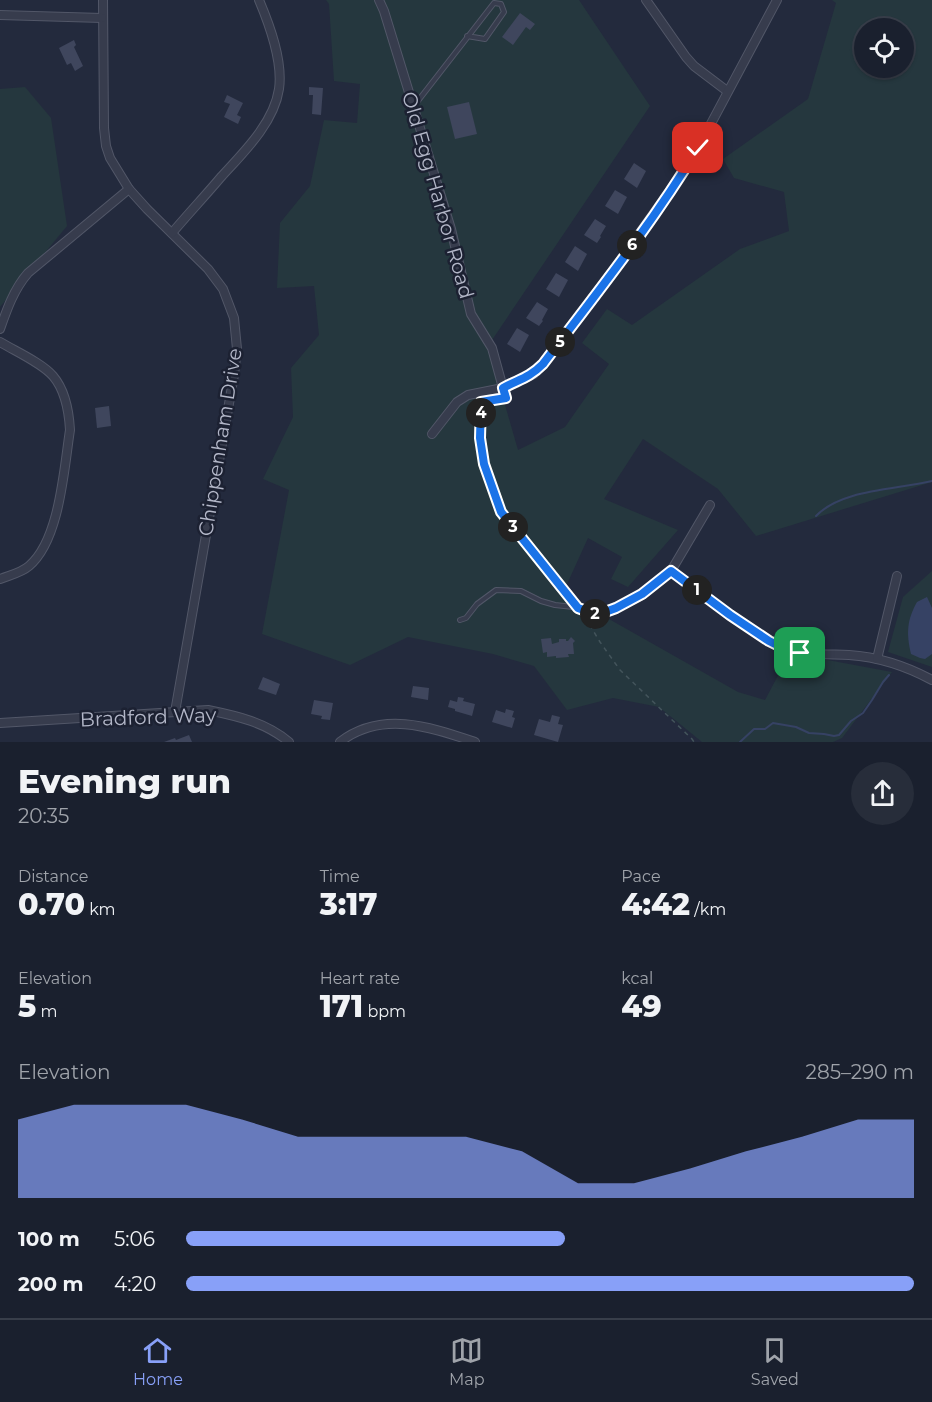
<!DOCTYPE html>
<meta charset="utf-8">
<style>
body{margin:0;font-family:Montserrat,sans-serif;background:#272d3a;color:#f1f3f6;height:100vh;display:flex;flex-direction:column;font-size:22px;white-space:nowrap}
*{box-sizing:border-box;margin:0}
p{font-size:20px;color:#9fa3aa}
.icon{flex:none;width:33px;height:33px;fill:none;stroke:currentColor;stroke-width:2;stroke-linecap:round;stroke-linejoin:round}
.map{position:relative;height:742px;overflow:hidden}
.details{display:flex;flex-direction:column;background:#1a202e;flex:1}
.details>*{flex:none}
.tools{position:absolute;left:854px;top:18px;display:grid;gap:12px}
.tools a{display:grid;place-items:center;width:60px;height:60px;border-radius:50%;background:#1a202e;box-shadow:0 2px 4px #0004,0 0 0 2px #383e4a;font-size:30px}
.pin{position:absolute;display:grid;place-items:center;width:51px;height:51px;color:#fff;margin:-26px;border-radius:12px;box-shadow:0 3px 9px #0006}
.km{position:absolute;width:30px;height:30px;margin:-15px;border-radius:50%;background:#222;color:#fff;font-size:16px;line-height:30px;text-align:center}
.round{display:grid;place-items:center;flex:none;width:63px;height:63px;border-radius:32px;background:#272d3a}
.overview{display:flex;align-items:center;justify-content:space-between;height:102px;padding:0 18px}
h1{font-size:33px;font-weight:800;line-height:45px}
.figures{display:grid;grid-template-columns:repeat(3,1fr);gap:9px;height:102px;padding:6px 18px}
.figures div{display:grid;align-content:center}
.figures b{font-size:30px;font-weight:800}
.figures small{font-size:16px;font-weight:400}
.figures p{font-size:16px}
.chart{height:168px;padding:12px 18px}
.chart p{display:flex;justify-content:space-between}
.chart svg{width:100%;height:108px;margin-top:6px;fill:#88a0f8;opacity:.7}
ul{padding:0 18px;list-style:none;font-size:20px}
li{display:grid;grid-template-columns:96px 72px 1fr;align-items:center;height:45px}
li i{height:15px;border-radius:8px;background:#88a0f8}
.dock{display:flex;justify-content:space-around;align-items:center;height:84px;border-top:2px solid #383e4a;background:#1a202e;font-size:16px;color:#9fa3aa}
.dock a{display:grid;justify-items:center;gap:3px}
.dock .active{color:#88a0f8}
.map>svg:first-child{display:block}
.green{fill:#25373e;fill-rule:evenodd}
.water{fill:#364264}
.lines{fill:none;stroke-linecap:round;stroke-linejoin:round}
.stream{stroke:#364264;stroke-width:2}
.building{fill:#3f465d}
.service-casing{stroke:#525768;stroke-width:6}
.minor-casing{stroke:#525768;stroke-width:10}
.path{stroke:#43545b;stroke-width:1.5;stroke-dasharray:4.5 4.5;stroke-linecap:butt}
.service{stroke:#373c4d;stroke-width:4}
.minor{stroke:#373c4d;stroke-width:8}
.route-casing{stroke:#fff;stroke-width:12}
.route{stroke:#1a73e8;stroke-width:8}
.labels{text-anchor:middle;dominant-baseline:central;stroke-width:5;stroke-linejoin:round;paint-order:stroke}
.street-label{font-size:20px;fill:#b3b7c8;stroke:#1c2132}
</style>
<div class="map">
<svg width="932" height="742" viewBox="0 0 932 742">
<rect width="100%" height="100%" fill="#232a3d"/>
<g class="green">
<path d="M 326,0 L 579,0 L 650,106 L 488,346 L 518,450 L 565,427 L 609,364 L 582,343 L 607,309 L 632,325 L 740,249 L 789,231 L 784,192 L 734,178 L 723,159 L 808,99 L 836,3 L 832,0 L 932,0 L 932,482 L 756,536 L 718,489 L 643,439 L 604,499 L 678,530 L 628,587 L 611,579 L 622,557 L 588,538 L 563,593 L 738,692 L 765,700 L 790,653 L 892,672 L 842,738 L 833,742 L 702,742 L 659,707 L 613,698 L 567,710 L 534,666 L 493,654 L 408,637 L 350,665 L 262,634 L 289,490 L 263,479 L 293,417 L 291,368 L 319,335 L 314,286 L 277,288 L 280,223 L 310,186 L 324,120 L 357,123 L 360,84 L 334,81 L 329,4 ZM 864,28 L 903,28 L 903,68 L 864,68 Z"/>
<path d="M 25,87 L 51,118 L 67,226 L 0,307 L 0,89 Z"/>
<path d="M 932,571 L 932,667 L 888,652 L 903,597 Z"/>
</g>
<path class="water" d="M 927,597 L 932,608 L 932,654 L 925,659 L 920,658 L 911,654 C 906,633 907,620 917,602 Z"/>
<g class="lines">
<g class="stream">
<path d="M 816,516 C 842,489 896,490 932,481"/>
<path d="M 740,742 L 754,729 L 765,729 L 773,723 L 796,727 L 809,733 L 824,734 L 834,736 L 839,735 L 851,721 L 863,713 L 872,700 L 883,682 L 889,675"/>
</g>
</g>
<g class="building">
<path d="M 520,13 L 535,24 L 530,30 L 526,27 L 513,45 L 502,37 Z"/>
<path d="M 74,40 L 76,45 L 74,47 L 83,66 L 75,71 L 71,63 L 67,65 L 59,48 Z"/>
<path d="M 309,87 L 323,88 L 321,115 L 312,114 L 313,95 L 309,95 Z"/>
<path d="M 227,95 L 243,103 L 237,115 L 241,117 L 238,124 L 224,117 L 230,104 L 224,102 Z"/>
<path d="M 469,102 L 477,134 L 455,139 L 447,107 Z"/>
<path d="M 634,163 L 646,171 L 637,188 L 624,179 Z"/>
<path d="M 615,190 L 627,197 L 618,214 L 605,206 Z"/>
<path d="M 595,219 L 606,226 L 600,236 L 601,237 L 597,243 L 584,235 Z"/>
<path d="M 575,246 L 587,254 L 578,271 L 565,262 Z"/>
<path d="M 556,273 L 568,280 L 559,297 L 546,289 Z"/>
<path d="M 537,302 L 548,309 L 542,320 L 543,321 L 539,326 L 526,318 Z"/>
<path d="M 517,328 L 529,335 L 520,352 L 507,344 Z"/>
<path d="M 109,406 L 111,426 L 97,428 L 95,408 Z"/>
<path d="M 571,637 L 575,641 L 573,643 L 574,654 L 568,654 L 569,657 L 556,658 L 556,656 L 547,657 L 547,652 L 543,653 L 541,639 L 551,638 L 552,644 L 559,642 L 559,639 L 566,639 L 566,641 L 568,641 Z"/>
<path d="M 263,677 L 280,684 L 276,695 L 258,689 Z"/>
<path d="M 413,686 L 429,688 L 428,700 L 411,697 Z"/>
<path d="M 458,697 L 464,698 L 463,701 L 475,704 L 472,716 L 455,711 L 455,709 L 448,707 L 450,700 L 457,702 Z"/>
<path d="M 314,700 L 333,703 L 330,720 L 321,719 L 322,716 L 311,714 Z"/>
<path d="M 506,709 L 514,711 L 512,717 L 515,718 L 512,728 L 492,722 L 496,710 L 505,713 Z"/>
<path d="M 552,715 L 560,717 L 558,724 L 563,725 L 558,742 L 534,735 L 539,719 L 550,722 Z"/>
<path d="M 189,735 L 192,742 L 164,742 L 175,738 L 176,740 Z"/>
</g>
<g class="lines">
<g class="service-casing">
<g id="service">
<path d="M 414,106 L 494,3 L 501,4 L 504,12 L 485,39 L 467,36"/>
<path d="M 503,388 L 506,398"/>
<path d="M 460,620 L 466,618 L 477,604 L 496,590 L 521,591 L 541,601 L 555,605 L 582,608 L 596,615"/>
</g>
</g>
<g class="minor-casing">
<g id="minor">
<path d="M 103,0 L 104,128 L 106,146 L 110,158 L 129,189 L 147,209 L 208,269 L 223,289 L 234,318 L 237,349 L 234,375 L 175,712"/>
<path d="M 379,0 L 384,11 L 451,229 L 471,314 L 492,348 L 503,388"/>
<path d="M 646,0 L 686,57 L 694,66 L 727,91"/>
<path d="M 0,15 L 102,18"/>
<path d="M 172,233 C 188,214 205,196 221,177 C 243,153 274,123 279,89 C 283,61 270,26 259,0"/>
<path d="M 0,329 C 7,309 14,289 28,273 L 129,189"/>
<path d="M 0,342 C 15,351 42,363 53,376 C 65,390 69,412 70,430 C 64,468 60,540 29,566 C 21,573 10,575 0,579"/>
<path d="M 432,434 L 457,402 L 468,395 L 503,388 L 534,374 L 543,364 L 607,279 L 681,175 L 698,148 L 777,0"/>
<path d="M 671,571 C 697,590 723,610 749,628 C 761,636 772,644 785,649 C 806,655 827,654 849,655 C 878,657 906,666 932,680"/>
<path d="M 597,615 L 616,608 L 642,595 L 671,571 L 710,505"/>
<path d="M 877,659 L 897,576"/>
<path d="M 0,723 L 208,710 C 237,716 265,722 289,742"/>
<path d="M 340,742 C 382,710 430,727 475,742"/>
</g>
</g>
<g class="path">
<path d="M 500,399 L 481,402 L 480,438 L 484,463 L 501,512 L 573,601"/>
<path d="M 585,617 L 600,642 L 620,670 L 692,739 L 694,742"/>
</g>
<use href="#service" class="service"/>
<use href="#minor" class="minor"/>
</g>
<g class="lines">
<g class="route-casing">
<path id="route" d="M 698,148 C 652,224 596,294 543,364 C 529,378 520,379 503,388 L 506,398 L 481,402 L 480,438 L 484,464 L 501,512 L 578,608 L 597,615 L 616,608 L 642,594 L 671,571 L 730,615 L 769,641 L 783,648 L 800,653"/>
</g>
<use href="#route" class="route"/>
</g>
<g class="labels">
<g class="street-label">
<text transform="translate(438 195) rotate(74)">Old Egg Harbor Road</text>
<text transform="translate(220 442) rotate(-81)">Chippenham Drive</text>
<text transform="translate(148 717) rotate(-2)">Bradford Way</text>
</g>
</g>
</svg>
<div class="tools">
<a><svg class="icon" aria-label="locate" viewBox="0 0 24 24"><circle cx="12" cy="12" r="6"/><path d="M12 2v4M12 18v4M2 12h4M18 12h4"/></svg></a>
</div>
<div class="pin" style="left:800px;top:653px;background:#1e9e55"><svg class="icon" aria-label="arrive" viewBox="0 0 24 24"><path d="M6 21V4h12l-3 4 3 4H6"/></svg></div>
<div class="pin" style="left:698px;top:148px;background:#d93025"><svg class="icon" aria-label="check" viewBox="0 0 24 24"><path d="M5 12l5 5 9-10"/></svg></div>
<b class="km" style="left:697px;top:590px">1</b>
<b class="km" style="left:595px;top:614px">2</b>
<b class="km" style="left:513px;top:527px">3</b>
<b class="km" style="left:481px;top:413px">4</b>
<b class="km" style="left:560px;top:342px">5</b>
<b class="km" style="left:632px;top:245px">6</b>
</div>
<section class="details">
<div class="overview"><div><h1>Evening run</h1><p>20:35</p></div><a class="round"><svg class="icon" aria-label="share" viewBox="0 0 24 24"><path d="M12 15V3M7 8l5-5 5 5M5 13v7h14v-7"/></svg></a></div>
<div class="figures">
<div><p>Distance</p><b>0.70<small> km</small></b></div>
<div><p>Time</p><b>3:17</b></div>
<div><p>Pace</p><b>4:42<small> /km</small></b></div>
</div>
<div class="figures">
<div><p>Elevation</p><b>5<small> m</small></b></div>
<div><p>Heart rate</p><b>171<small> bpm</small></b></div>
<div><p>kcal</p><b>49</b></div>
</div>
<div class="chart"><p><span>Elevation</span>285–290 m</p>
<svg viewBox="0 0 160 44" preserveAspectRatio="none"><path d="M0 44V12L10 6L20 6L30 6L40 12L50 19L60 19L70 19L80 19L90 25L100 38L110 38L120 32L130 25L140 19L150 12L160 12V44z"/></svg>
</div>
<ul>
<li><b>100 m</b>5:06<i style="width:52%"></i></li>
<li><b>200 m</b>4:20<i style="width:100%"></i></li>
</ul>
</section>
<nav class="dock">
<a class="active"><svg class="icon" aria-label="home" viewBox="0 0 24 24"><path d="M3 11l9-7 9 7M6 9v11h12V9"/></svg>Home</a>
<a><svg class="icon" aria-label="map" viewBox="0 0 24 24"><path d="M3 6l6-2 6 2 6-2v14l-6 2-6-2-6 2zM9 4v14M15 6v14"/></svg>Map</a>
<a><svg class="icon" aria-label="saved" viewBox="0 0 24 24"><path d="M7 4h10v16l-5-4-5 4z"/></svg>Saved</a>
</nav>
